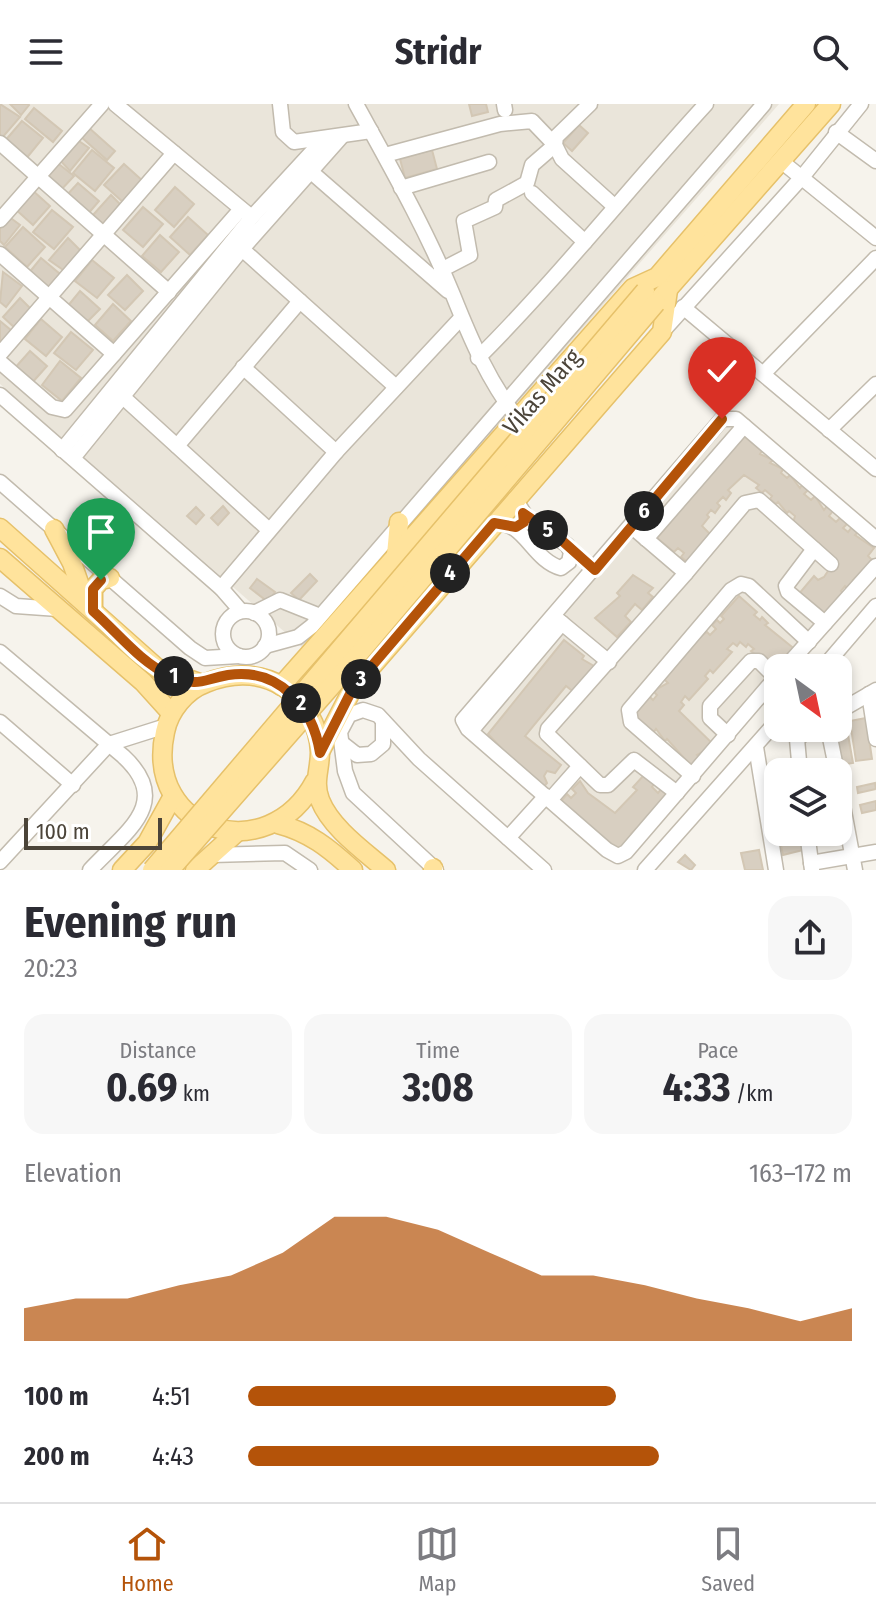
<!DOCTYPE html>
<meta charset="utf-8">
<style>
body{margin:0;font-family:"Fira Sans Condensed",sans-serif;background:#f7f7f7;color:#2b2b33;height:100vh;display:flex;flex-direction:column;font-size:30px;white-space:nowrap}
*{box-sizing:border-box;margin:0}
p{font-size:26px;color:#7c7c81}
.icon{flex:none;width:44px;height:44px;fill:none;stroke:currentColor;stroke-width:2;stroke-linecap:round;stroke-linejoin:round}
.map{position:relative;height:766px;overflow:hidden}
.details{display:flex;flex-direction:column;background:#fff;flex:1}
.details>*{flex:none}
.needle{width:52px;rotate:147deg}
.fabs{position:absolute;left:764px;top:550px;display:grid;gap:16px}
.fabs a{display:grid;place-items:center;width:88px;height:88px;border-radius:16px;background:#fff;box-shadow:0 4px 12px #0003;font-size:40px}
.scale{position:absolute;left:24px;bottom:20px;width:138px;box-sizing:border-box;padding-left:8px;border:4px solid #4b4439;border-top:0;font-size:22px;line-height:28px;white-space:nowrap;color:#4b4439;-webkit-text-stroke:6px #fff;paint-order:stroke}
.pin{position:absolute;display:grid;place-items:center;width:68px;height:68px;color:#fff;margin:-82px -34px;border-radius:50% 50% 50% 0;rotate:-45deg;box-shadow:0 0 8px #0007}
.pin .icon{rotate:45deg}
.km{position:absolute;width:40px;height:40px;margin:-20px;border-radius:50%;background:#222;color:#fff;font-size:22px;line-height:40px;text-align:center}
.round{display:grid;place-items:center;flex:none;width:84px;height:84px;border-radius:24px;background:#f7f7f7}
.summary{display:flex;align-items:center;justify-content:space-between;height:136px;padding:0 24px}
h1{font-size:44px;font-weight:700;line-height:60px}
.stats{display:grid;grid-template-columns:repeat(3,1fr);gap:12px;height:136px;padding:8px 24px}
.stats div{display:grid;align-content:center;border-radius:20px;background:#f7f7f7;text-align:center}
.stats b{font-size:40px;font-weight:700}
.stats small{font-size:22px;font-weight:400}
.stats p{font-size:22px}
.chart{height:224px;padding:16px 24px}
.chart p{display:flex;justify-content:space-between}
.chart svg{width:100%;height:144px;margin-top:8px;fill:#b45309;opacity:.7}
ul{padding:0 24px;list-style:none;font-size:26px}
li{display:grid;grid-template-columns:128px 96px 1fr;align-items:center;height:60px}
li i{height:20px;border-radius:10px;background:#b45309}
header{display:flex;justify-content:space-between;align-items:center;height:104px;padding:0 24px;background:#fff;font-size:36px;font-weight:700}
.menu{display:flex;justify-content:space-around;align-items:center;height:112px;border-top:2px solid #e1e1e2;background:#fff;font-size:22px;color:#7c7c81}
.menu a{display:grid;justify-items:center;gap:4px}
.menu .current{color:#b45309}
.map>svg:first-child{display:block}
.residential{fill:#eae5da}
.building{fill:#d8cfc1;stroke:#d3c7b4;stroke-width:2}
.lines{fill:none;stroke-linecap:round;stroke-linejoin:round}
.minor-casing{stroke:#c2bbae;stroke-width:17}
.major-casing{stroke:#e6c16a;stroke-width:21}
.minor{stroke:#fff;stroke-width:14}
.major{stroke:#ffe39c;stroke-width:18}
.major-bridge-casing{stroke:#e6c16a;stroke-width:21;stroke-linecap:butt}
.major-bridge{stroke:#ffe39c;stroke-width:18}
.route-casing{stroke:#fff;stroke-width:16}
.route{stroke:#b45309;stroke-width:10}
.labels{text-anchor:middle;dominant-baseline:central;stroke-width:6;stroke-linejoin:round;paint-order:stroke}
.street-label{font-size:24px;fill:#4b4439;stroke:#fff}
</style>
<header><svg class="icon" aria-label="menu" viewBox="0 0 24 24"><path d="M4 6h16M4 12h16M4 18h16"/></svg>Stridr<svg class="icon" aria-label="search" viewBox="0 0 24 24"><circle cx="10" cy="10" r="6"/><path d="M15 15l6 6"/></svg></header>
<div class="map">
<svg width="876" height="766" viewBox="0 0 876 766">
<rect width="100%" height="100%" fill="#f6f3ec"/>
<g class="residential">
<path d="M 0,0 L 779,0 L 303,544 L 0,280 Z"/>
<path d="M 722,315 L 876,441 L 876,458 L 707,650 L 612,750 L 464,612 Z"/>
</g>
<g class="building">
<path d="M 0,0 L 20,13 L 1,35 L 0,34 Z"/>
<path d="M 10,0 L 28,0 L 29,1 L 21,11 Z"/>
<path d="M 469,0 L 486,0 L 488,8 L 472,12 Z"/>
<path d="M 34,4 L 62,27 L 53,38 L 25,15 Z"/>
<path d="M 22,17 L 43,34 L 25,56 L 4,38 Z"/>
<path d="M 579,21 L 588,29 L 572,47 L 563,39 Z"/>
<path d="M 88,23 L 115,47 L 107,56 L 80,32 Z"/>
<path d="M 76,35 L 89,44 L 70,67 L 58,54 Z"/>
<path d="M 92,46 L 114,64 L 95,87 L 73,69 Z"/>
<path d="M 432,46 L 437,65 L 405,74 L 400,55 Z"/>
<path d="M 55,57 L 74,72 L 61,86 L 44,74 Z"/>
<path d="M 124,60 L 144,78 L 124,99 L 104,81 Z"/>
<path d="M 78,79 L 99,97 L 87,111 L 66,92 Z"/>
<path d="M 175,83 L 194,100 L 174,123 L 155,106 Z"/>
<path d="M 31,85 L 50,102 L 33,121 L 14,104 Z"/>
<path d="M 111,91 L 120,100 L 105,122 L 93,111 Z"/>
<path d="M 143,103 L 163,120 L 143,143 L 123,126 Z"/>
<path d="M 52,106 L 73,123 L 54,145 L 33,128 Z"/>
<path d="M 8,112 L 20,121 L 4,141 L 0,137 L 0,123 Z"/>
<path d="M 188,113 L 208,131 L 190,151 L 170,133 Z"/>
<path d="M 23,123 L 45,143 L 27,163 L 5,143 Z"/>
<path d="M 160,131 L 179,148 L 161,168 L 142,152 Z"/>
<path d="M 68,134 L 83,149 L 66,168 L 49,156 Z"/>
<path d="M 41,154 L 60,170 L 46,187 L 28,170 Z"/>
<path d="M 92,156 L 114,174 L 97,194 L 75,177 Z"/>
<path d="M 3,168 L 22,182 L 6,203 L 0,198 Z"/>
<path d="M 127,171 L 143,187 L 125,206 L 108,191 Z"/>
<path d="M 80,187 L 100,205 L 85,220 L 67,203 Z"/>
<path d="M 20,194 L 33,207 L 16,225 L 3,213 Z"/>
<path d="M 113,200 L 131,217 L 113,237 L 95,221 Z"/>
<path d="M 41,215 L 62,233 L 46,252 L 25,235 Z"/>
<path d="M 0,217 L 12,227 L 0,242 Z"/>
<path d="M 71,228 L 93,246 L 76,266 L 54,249 Z"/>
<path d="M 30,247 L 47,262 L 31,280 L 14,265 Z"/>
<path d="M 60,257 L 81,274 L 62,297 L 42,281 Z"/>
<path d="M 743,331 L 762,347 L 760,350 L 773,356 L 770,359 L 783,365 L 781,369 L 787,374 L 790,371 L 800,384 L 802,381 L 808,386 L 804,390 L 811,396 L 815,392 L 824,406 L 827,402 L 833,407 L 829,412 L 836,418 L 841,413 L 848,419 L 843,424 L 848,428 L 852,423 L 858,428 L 855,431 L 874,444 L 868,452 L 873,457 L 853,476 L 855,478 L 849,486 L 845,482 L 841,487 L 845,491 L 825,515 L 809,496 L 807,500 L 797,492 L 814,472 L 818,476 L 824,473 L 836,455 L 793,419 L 795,412 L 789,407 L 787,409 L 778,398 L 776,400 L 770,395 L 772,392 L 765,386 L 762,389 L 756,384 L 759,381 L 744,371 L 728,386 L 731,389 L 726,396 L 723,393 L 717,399 L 720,402 L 715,409 L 711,406 L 707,411 L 709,413 L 702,422 L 713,433 L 690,460 L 681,453 L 684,449 L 678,444 L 674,448 L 657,434 Z"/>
<path d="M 223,402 L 229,409 L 218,421 L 211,414 Z"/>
<path d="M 196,403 L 204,411 L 196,420 L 187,412 Z"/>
<path d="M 310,470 L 317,477 L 299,496 L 291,489 Z"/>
<path d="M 633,471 L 653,484 L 648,489 L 653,493 L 642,506 L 635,500 L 625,512 L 631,518 L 617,533 L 595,514 L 620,492 L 617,489 Z"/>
<path d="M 257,475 L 275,488 L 268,498 L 250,484 Z"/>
<path d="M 739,492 L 757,508 L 754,511 L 760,516 L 762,513 L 768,519 L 765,521 L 797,547 L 780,555 L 781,564 L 777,568 L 751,547 L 754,545 L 748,540 L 746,543 L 740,538 L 737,542 L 733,539 L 727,545 L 732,548 L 713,569 L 710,566 L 705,572 L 708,575 L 689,596 L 685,592 L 681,598 L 684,601 L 679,607 L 714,641 L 697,651 L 699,653 L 694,665 L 667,635 L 665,637 L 656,625 L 653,629 L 633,610 L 649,592 L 653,596 L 657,591 L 653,587 L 668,579 L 664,575 L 693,538 L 707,528 L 710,531 L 716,525 L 712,521 L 717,516 L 720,519 L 724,515 L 721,512 Z"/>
<path d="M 564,536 L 584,552 L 582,555 L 599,565 L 575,589 L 566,582 L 525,632 L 561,661 L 555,669 L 547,667 L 544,672 L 547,679 L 541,686 L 488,630 Z"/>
<path d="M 866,614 L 872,655 L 856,657 L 850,617 Z"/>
<path d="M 847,625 L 853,659 L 839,661 L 833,627 Z"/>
<path d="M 645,670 L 655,679 L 652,683 L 658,689 L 661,685 L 671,694 L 650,716 L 647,713 L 641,719 L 644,722 L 640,728 L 636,725 L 631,730 L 635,734 L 615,748 L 558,701 L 567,690 L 571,694 L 576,689 L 572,685 L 580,677 L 588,689 L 615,709 L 637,686 L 633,683 Z"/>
<path d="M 875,679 L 876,685 L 858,689 L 857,683 Z"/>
<path d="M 876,697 L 876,706 L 862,709 L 860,701 Z"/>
<path d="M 800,732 L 803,746 L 783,751 L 780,737 Z"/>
<path d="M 759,746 L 763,766 L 745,766 L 741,749 Z"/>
<path d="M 685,751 L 695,761 L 691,766 L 678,758 Z"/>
</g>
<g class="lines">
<g class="minor-casing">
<g id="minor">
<path d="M 115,0 L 249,111"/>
<path d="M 280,0 L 283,28 L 294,38 L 371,27"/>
<path d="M 356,0 C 390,62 426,125 453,191 C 471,236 488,276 518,315"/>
<path d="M 504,0 L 505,6"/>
<path d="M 590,0 L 556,33 L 555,41 L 562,55 L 613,101"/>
<path d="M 836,28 L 876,57"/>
<path d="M 0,39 L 169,188"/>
<path d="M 385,51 L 500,20 L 532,17 L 555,41 L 532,61 L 527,79 L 496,96 L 495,103 L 464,117 L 470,151 L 441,166"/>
<path d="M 781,57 L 876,134"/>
<path d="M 309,66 L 448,187"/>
<path d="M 401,84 L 489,58"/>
<path d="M 532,89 L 585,138"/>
<path d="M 0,116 L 102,0"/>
<path d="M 242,145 L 396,283"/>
<path d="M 0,150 L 114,250"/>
<path d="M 683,203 L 876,365"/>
<path d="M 662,228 L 803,72 L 861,0"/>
<path d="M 0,250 L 174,49"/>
<path d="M 478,254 C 559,173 629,84 706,0"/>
<path d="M 0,258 L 52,303 L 65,306 L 241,105"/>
<path d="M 243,263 L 336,348"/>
<path d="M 763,270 L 876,154"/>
<path d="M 0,291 L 221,484 L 241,507"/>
<path d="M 123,293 L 269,426"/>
<path d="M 829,326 L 876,280"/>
<path d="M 177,342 L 300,197"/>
<path d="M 62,346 L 252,113 L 323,36"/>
<path d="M 73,354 L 242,145 L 342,32"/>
<path d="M 0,378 L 190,544 L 205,554 L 239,552"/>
<path d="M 494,419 C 525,417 532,456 561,464 L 569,458 L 571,448 L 567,441 L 527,414 L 515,395"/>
<path d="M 631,422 L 686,469 L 745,399 L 759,396 L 831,460"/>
<path d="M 646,435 L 744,322"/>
<path d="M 814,445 L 786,482 L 788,488 L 825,519"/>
<path d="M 221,484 L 336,348 L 461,214"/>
<path d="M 0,492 L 16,502 L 58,505"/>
<circle cx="246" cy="530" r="23"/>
<path d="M 254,509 L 280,496 L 320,512"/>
<path d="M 557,515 L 609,558"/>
<path d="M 265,542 L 298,533 L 312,522 L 764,0"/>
<path d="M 0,548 L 123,652 C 174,699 125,728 90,766"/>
<path d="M 785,564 L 876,462"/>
<path d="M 823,564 L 876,502"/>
<path d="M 778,571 L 626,748 L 618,752 L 607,746 L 468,625 L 463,616 L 722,315 L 736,315 L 876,435"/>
<path d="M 869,590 L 876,635"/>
<path d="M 838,608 L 876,586"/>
<path d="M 0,618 L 73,681"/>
<path d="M 828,624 L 837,668"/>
<path d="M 471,627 L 562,519"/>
<path d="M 728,631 L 710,614 L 710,602 L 751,557 L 759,557 L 776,574"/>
<path d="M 343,640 L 357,651 L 371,650 L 383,640 L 383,617"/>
<path d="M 756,643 L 776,766"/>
<path d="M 800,668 L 797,635 L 812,624"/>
<path d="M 693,672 L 631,618 L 629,606 L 731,486 L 741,480 L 749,482 L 809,538"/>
<path d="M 838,675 L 855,766"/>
<path d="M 677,689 L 634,656 L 608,681 L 600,681 L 547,630 L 548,625 L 686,469"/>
<path d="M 550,696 L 580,662"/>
<path d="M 807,728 L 812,766"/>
<path d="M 508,734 L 546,692"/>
<path d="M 212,751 L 285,749 L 310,766"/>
<path d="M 0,758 L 109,640 L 166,622"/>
<path d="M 811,759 L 876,748"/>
<path d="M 436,766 L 353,689 L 345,667 L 340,628 L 349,611 L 363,606 L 378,611 L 419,655 L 544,766"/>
<path d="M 645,766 L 778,616"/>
</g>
</g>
<g class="major-casing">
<g id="major">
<path d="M 661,193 L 831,0"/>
<path d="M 0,424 L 157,564 L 202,580"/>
<path d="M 54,425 L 72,459 L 86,499"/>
<path d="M 396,451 L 399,418"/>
<path d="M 0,454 L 143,578 L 171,609"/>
<path d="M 93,504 L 93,485 L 101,476 L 110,474"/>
<path d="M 281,582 L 633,184 L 657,173 L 806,0"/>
<path d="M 321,646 L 353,584 L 662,228 L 668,186"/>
<path d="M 315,677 C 268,766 143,728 165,628 C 169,607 186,586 206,579 C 231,569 258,568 282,582 C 305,596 319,622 320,648 C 320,666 313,678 320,696 C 331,724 364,747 386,766"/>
<path d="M 278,720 C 309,728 329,744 353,766"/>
<path d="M 122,766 L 147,739 L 173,692"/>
<path d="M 195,766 L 236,729"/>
<path d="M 433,766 L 433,764"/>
</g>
</g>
<use href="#minor" class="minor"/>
<use href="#major" class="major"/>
<g class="major-bridge-casing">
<g id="major-bridge">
<path d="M 152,766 L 645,187"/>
<path d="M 170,766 L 333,580 L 656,199"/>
</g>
</g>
<use href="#major-bridge" class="major-bridge"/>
</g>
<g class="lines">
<g class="route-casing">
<path id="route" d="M 101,476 L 93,485 L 93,507 C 116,527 141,559 169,571 C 200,584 200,576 228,571 C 279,563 313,603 320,649 L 353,584 L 494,419 L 516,423 L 524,418 L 523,409 L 558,433 L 595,466 L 722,315"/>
</g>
<use href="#route" class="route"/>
</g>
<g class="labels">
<g class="street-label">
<text transform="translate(542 288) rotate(-49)">Vikas Marg</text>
</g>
</g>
</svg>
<div class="fabs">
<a><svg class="needle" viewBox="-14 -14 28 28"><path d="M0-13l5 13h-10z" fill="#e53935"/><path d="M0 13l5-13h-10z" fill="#7c7c81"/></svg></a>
<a><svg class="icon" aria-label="layers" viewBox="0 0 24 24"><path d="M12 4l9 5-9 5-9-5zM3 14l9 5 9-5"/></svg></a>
</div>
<div class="scale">100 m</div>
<div class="pin" style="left:101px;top:476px;background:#1e9e55"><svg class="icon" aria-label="arrive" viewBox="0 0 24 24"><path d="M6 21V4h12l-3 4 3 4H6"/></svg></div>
<div class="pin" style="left:722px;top:315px;background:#d93025"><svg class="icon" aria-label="check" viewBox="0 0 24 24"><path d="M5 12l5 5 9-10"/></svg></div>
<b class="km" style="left:174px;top:572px">1</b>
<b class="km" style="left:301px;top:599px">2</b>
<b class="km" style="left:361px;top:575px">3</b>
<b class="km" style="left:450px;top:469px">4</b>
<b class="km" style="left:548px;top:426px">5</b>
<b class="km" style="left:644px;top:407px">6</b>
</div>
<section class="details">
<div class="summary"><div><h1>Evening run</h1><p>20:23</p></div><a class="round"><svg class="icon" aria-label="share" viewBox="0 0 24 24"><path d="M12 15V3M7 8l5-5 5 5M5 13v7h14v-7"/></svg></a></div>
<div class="stats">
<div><p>Distance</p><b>0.69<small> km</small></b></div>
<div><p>Time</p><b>3:08</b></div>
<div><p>Pace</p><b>4:33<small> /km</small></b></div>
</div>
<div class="chart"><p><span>Elevation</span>163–172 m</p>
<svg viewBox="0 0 160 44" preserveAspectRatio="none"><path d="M0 44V34L10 31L20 31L30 27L40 24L50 17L60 6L70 6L80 10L90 17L100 24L110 24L120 27L130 31L140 34L150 38L160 34V44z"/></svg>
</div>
<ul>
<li><b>100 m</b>4:51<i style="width:61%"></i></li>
<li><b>200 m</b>4:43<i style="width:68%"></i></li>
</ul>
</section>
<nav class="menu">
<a class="current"><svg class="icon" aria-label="home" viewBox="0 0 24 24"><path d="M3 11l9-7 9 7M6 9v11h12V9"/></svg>Home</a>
<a><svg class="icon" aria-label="map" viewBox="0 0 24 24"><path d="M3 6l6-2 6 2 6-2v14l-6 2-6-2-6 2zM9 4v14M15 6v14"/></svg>Map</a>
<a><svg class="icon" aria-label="saved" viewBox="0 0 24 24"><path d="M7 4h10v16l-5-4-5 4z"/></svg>Saved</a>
</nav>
